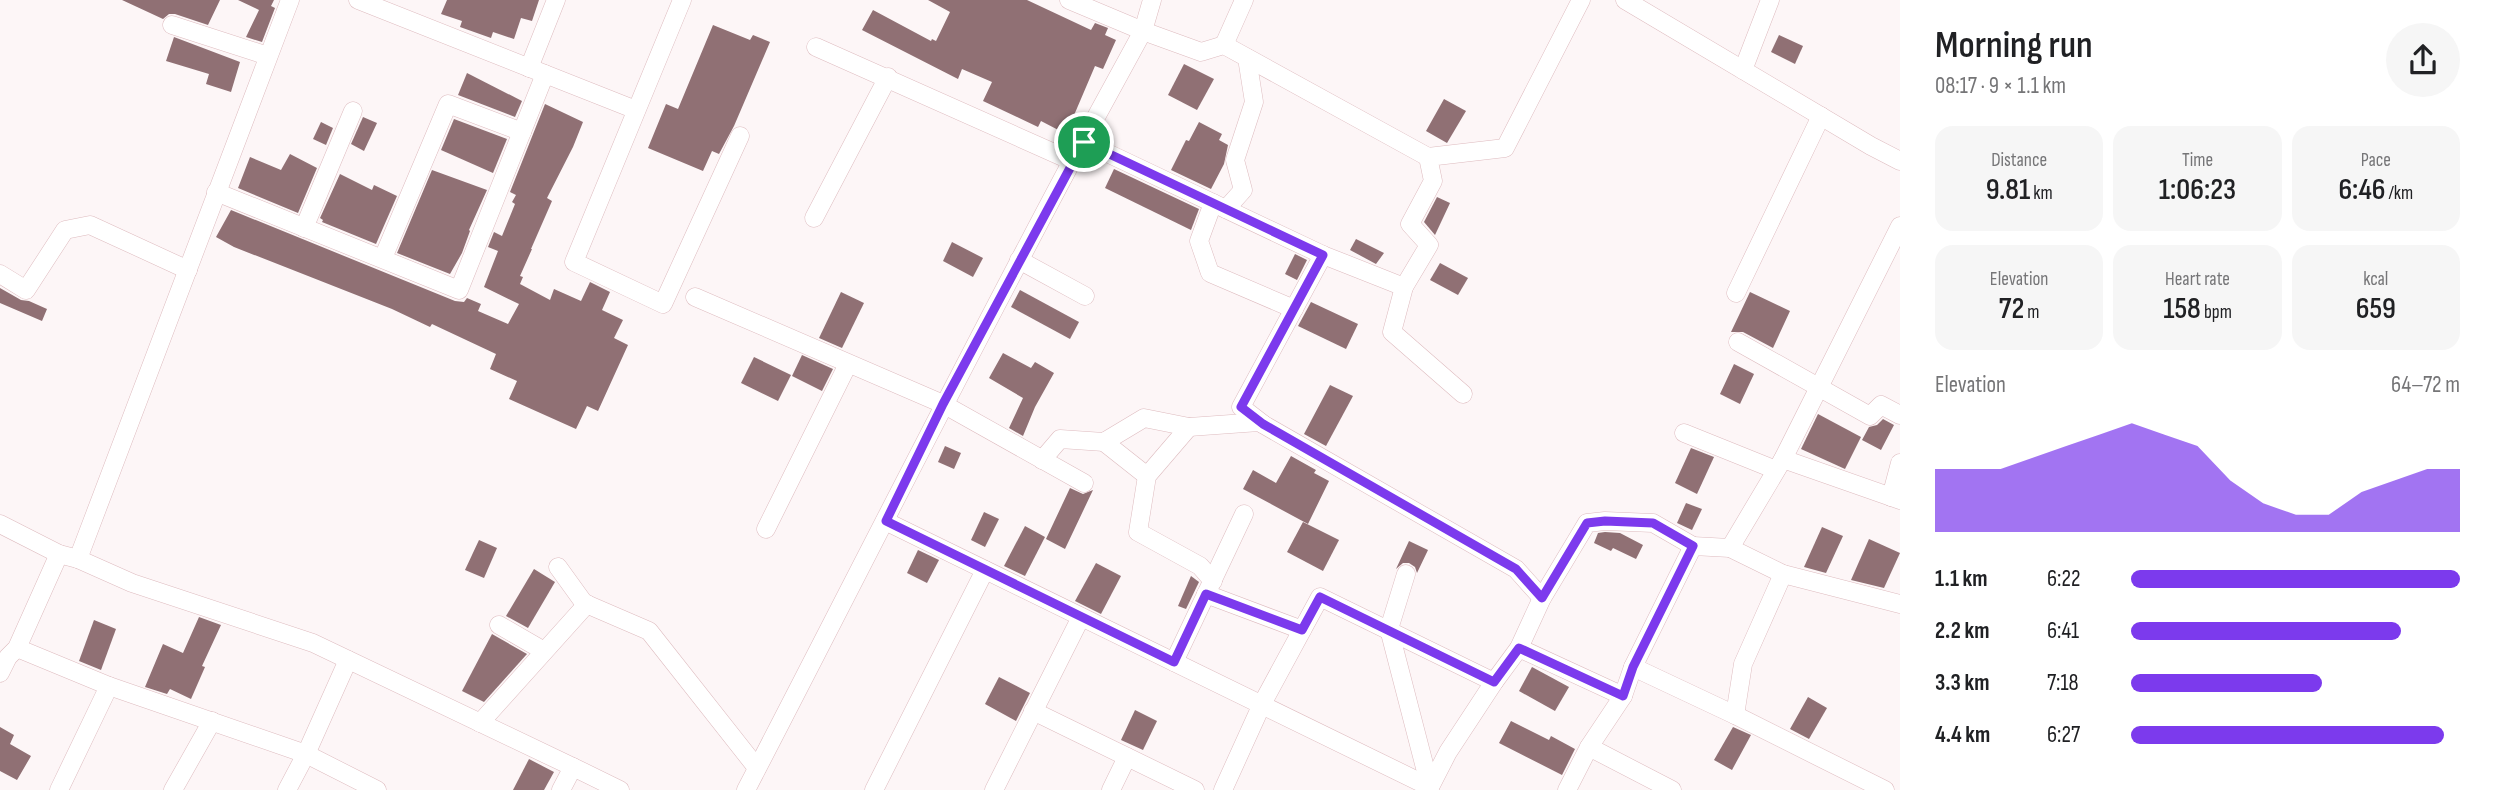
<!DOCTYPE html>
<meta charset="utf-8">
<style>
body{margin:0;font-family:"Sofia Sans Condensed",sans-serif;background:#f6f6f6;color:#202124;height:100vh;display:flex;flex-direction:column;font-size:26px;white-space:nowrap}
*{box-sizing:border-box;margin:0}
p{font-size:23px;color:#757577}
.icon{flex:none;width:38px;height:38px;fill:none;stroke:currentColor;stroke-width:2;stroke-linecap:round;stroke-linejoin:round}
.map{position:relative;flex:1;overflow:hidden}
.sheet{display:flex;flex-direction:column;background:#fff;width:595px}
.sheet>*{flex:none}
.pin{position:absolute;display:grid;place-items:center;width:60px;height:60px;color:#fff;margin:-30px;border:4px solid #fff;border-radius:50%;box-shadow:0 2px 7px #0007}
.round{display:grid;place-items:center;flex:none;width:74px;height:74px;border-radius:37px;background:#f6f6f6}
.headline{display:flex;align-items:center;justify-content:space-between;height:119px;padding:0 35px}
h1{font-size:38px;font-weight:600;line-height:52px}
.figures{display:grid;grid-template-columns:repeat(3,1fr);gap:10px;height:119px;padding:7px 35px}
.figures div{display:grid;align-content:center;border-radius:18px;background:#f6f6f6;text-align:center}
.figures b{font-size:30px;font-weight:600}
.figures small{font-size:19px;font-weight:400}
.figures p{font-size:19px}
.chart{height:196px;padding:14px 35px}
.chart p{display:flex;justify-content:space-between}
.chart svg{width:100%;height:126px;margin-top:7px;fill:#7c3aed;opacity:.7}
ul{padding:0 35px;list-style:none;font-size:23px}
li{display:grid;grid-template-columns:112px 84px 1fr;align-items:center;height:52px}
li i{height:18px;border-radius:9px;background:#7c3aed}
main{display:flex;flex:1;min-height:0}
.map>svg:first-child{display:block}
.building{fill:#907074}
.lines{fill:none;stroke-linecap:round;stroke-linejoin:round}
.minor-casing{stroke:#debbbf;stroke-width:19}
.minor{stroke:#fff;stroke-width:18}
.route-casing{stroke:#fff;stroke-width:14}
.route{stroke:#7c3aed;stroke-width:9}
</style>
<main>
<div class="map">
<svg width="1900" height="790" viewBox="0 0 1900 790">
<rect width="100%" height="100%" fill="#fdf6f7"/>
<g class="building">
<path d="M 122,0 L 220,0 L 208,25 L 175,14 L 169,14 L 163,19 Z"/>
<path d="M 238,0 L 274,0 L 271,6 L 275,8 L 262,42 L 246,37 L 259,10 Z"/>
<path d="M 447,0 L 539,0 L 532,21 L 521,18 L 514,39 L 493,32 L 491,38 L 460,27 L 462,21 L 441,14 Z"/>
<path d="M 928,0 L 1027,0 L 1091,30 L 1095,23 L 1108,28 L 1105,35 L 1116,40 L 1103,69 L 1095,66 L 1066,134 L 1041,121 L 1038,127 L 983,101 L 992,82 L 962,69 L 958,79 L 862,30 L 873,10 L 931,41 L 932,39 L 936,41 L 950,12 Z"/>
<path d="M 713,25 L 750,40 L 753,35 L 770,42 L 734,126 L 719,154 L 712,151 L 703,171 L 648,148 L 666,104 L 678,109 Z"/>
<path d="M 1779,35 L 1803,46 L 1795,64 L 1771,52 Z"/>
<path d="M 174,37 L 240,62 L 231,92 L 206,84 L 209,74 L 166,61 Z"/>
<path d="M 1184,64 L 1214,79 L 1197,110 L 1168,95 Z"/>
<path d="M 467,73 L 522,101 L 515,117 L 458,95 Z"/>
<path d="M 1444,99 L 1466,111 L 1447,143 L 1426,131 Z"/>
<path d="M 545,104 L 583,122 L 573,147 L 547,198 L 552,201 L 531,249 L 532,249 L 520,276 L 523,277 L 520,284 L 550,300 L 554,289 L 581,301 L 590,282 L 610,292 L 602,310 L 623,320 L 614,338 L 628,345 L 598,411 L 587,406 L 576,429 L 509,399 L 517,381 L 490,369 L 496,354 L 432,324 L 430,327 L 392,309 L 234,247 L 216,237 L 231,210 L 455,301 L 464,302 L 467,298 L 481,304 L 478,311 L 508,324 L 519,304 L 484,287 L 498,251 L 488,247 L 494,232 L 502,236 L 515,204 L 512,202 L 516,195 L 510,192 Z"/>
<path d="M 363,117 L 377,123 L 364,151 L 351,144 Z"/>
<path d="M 454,119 L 507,139 L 493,173 L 441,150 Z"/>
<path d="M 321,122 L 333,128 L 326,145 L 313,139 Z"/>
<path d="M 1199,122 L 1222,134 L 1219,140 L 1228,145 L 1224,164 L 1211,189 L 1171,170 L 1186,140 L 1189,141 Z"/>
<path d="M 290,154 L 317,168 L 298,213 L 238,188 L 250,157 L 281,170 Z"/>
<path d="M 1114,169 L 1199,209 L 1191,230 L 1105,188 Z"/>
<path d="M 432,170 L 487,190 L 469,230 L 470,231 L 462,253 L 450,274 L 397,253 Z"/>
<path d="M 340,174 L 372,190 L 374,185 L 397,196 L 376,244 L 322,222 L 323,220 L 320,218 Z"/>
<path d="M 1437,197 L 1450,203 L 1435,235 L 1424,222 Z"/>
<path d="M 1356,239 L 1384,253 L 1376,264 L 1350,250 Z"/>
<path d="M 952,242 L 983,258 L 973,277 L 943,261 Z"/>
<path d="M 1295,254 L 1307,260 L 1297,280 L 1285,274 Z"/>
<path d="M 1440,263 L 1468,278 L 1458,295 L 1430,280 Z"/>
<path d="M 0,288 L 21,300 L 29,301 L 47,309 L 42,321 L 0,303 Z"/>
<path d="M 1020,290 L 1079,322 L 1070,339 L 1011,307 Z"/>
<path d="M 841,292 L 864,303 L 842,348 L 819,338 Z"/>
<path d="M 1750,292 L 1790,311 L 1773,348 L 1743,332 L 1731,332 Z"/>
<path d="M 1311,302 L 1358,324 L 1346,349 L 1298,326 Z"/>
<path d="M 1003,353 L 1031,368 L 1035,362 L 1054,373 L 1035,407 L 1023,436 L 1009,428 L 1023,398 L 989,378 Z"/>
<path d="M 802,355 L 833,369 L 822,391 L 792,376 Z"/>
<path d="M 754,357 L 791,375 L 778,401 L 741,383 Z"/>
<path d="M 1734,364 L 1754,374 L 1740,404 L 1720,394 Z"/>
<path d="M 1330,385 L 1353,396 L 1326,446 L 1304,434 Z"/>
<path d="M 1818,414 L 1861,437 L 1845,469 L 1801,449 Z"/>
<path d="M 1883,419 L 1894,425 L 1881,450 L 1862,440 L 1869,427 L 1877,425 Z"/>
<path d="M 945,446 L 961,453 L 954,469 L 938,462 Z"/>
<path d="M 1691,448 L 1714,457 L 1697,494 L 1675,483 Z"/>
<path d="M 1291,456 L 1316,470 L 1314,473 L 1329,481 L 1308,524 L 1243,489 L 1253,470 L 1276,483 Z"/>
<path d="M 1070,488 L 1083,494 L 1093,490 L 1065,549 L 1046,539 Z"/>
<path d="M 1686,503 L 1702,509 L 1692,530 L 1677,523 Z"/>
<path d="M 984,512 L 999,519 L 985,547 L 971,540 Z"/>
<path d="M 1303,522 L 1339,540 L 1323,571 L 1287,552 Z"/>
<path d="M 1025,526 L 1045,537 L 1025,576 L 1004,566 Z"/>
<path d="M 1822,527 L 1843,536 L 1826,573 L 1804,567 Z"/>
<path d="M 1605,532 L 1620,533 L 1643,545 L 1636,559 L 1613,548 L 1611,551 L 1594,543 L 1598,533 Z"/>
<path d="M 1869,539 L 1900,553 L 1884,588 L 1851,580 Z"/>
<path d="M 479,540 L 497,548 L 484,578 L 465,570 Z"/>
<path d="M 1409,541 L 1428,550 L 1417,573 L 1415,567 L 1409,563 L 1403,563 L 1396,569 Z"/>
<path d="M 918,550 L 939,560 L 927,583 L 907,573 Z"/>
<path d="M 1096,563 L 1121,576 L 1101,614 L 1075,601 Z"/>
<path d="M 534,569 L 555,582 L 528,628 L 506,616 Z"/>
<path d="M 1191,576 L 1199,582 L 1186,609 L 1178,606 Z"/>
<path d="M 199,617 L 221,625 L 202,666 L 205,667 L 191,699 L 170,689 L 167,694 L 145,687 L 163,644 L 183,653 Z"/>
<path d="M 94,620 L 116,629 L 101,670 L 79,661 Z"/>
<path d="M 492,634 L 527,654 L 484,702 L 462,691 Z"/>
<path d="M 1532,667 L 1569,687 L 1555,711 L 1519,691 Z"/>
<path d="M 999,677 L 1030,693 L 1016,721 L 985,704 Z"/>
<path d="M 1808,697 L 1827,708 L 1809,739 L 1790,729 Z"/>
<path d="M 1135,710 L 1157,721 L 1143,750 L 1121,740 Z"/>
<path d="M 1511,721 L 1549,740 L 1551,736 L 1575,749 L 1562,775 L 1499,743 Z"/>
<path d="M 0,727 L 14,735 L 10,744 L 31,756 L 17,780 L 0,771 Z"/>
<path d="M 1733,727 L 1751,735 L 1732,770 L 1714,760 Z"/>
<path d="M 529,759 L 554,772 L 544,790 L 513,790 Z"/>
</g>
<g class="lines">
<g class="minor-casing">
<g id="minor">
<path d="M 358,0 L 636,110"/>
<path d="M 682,0 L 574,262 L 663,304 L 740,136"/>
<path d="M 1069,0 L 1143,31 L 1201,52 L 1224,45 L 1428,157"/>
<path d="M 1625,0 L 1871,146 L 1900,161"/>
<path d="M 172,25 L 268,56"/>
<path d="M 1224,45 L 1244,0"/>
<path d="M 816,47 L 1072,161"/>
<path d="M 529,68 L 556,0"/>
<path d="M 1743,70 L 1770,0"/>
<path d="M 1084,142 L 1323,255 L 1404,287"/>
<path d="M 216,192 L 459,290 L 545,74"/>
<path d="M 1213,203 L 1199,241 L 1210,273 L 1294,309"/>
<path d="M 1226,209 L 1243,190 L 1235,160 L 1254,102 L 1247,58"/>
<path d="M 814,218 L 888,77"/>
<path d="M 304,228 L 353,111"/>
<path d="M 383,258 L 448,104 L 522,132"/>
<path d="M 1019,260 L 1085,296"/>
<path d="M 0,274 L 26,290 L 65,230 L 90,225 L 188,270"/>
<path d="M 1736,293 L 1821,116"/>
<path d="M 695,297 L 943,404 L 1084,483"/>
<path d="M 1738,342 L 1870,416 L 1881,405 L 1900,415"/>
<path d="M 1463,394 L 1392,332 L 1404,287 L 1429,245 L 1410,224 L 1433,181 L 1428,157 L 1505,148 L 1581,0"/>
<path d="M 1263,424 L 1241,407 L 1323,255"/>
<path d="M 1189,427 L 1147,476 L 1138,532 L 1200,566 L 1213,581"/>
<path d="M 1684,433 L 1776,470"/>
<path d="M 1104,442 L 1147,476"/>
<path d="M 1783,459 L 1900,500"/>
<path d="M 1042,460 L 1060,439 L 1104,442 L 1144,418 L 1189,427 L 1259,422 L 1516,569 L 1542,598"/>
<path d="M 1891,497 L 1900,463"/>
<path d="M 885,521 L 1430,787"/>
<path d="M 0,524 L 59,554 L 78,559 L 132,583 L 313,643 L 573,767"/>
<path d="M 766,529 L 848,364"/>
<path d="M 1730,548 L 1783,459 L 1900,226"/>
<path d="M 78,559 L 290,0"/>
<path d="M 558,567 L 584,603 L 649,631 L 757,768"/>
<path d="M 1406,574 L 1389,629 L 1430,787"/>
<path d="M 1206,594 L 1302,630"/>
<path d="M 499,625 L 544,651"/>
<path d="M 17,648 L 109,686 L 306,754 L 377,790"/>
<path d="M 1519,648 L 1623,696"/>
<path d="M 1174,662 L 1244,514"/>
<path d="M 1633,667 L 1735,715 L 1885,790"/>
<path d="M 0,673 L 8,657 L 17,648 L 59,554"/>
<path d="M 1033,711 L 1195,790"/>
<path d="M 1735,715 L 1743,664 L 1783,574"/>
<path d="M 480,723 L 587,604"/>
<path d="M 1589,747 L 1623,696 L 1633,667 L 1693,546 L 1730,548 L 1783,574 L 1900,604"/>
<path d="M 1430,787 L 1448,752 L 1494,682 L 1519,648 L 1542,598 L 1587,523 L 1605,521 L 1653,523 L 1693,546"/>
<path d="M 59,790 L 109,686"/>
<path d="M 173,790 L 212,721"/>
<path d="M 287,790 L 306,754 L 348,660"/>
<path d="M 561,790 L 573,767 L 620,790"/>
<path d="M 746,790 C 855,580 961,369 1072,161 L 1143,31 L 1152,0"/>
<path d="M 874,790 L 985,570"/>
<path d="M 994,790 L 1081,617"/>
<path d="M 1111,790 L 1127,757"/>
<path d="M 1223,790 L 1262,704 L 1320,597 L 1494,682"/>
<path d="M 1567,790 L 1589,747 L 1672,790"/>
</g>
</g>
<use href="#minor" class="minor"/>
</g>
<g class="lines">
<g class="route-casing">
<path id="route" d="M 1084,142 L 1323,255 L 1241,407 L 1263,424 L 1516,569 L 1542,598 L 1587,523 L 1605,521 L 1653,523 L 1693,546 L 1633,667 L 1623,696 L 1519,648 L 1494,682 L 1320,597 L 1302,630 L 1206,594 L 1174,662 L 886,521 L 943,404 Z"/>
</g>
<use href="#route" class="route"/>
</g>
</svg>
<div class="pin" style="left:1084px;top:142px;background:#1e9e55"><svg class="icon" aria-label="arrive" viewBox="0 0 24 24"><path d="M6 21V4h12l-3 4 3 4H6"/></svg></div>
</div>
<section class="sheet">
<div class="headline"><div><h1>Morning run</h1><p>08:17 · 9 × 1.1 km</p></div><a class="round"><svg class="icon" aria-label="share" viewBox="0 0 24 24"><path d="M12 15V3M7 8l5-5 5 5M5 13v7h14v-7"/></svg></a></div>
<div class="figures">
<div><p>Distance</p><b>9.81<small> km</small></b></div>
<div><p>Time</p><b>1:06:23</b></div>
<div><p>Pace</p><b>6:46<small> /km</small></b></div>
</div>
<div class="figures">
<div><p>Elevation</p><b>72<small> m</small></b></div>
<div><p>Heart rate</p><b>158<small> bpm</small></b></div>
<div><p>kcal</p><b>659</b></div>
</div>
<div class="chart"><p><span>Elevation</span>64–72 m</p>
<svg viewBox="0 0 160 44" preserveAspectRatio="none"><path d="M0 44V22L10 22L20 22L30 18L40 14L50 10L60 6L70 10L80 14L90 26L100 34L110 38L120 38L130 30L140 26L150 22L160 22V44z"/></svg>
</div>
<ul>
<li><b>1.1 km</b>6:22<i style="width:100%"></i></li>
<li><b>2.2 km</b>6:41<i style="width:82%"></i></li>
<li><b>3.3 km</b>7:18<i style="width:58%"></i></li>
<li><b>4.4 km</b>6:27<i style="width:95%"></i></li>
</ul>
</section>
</main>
